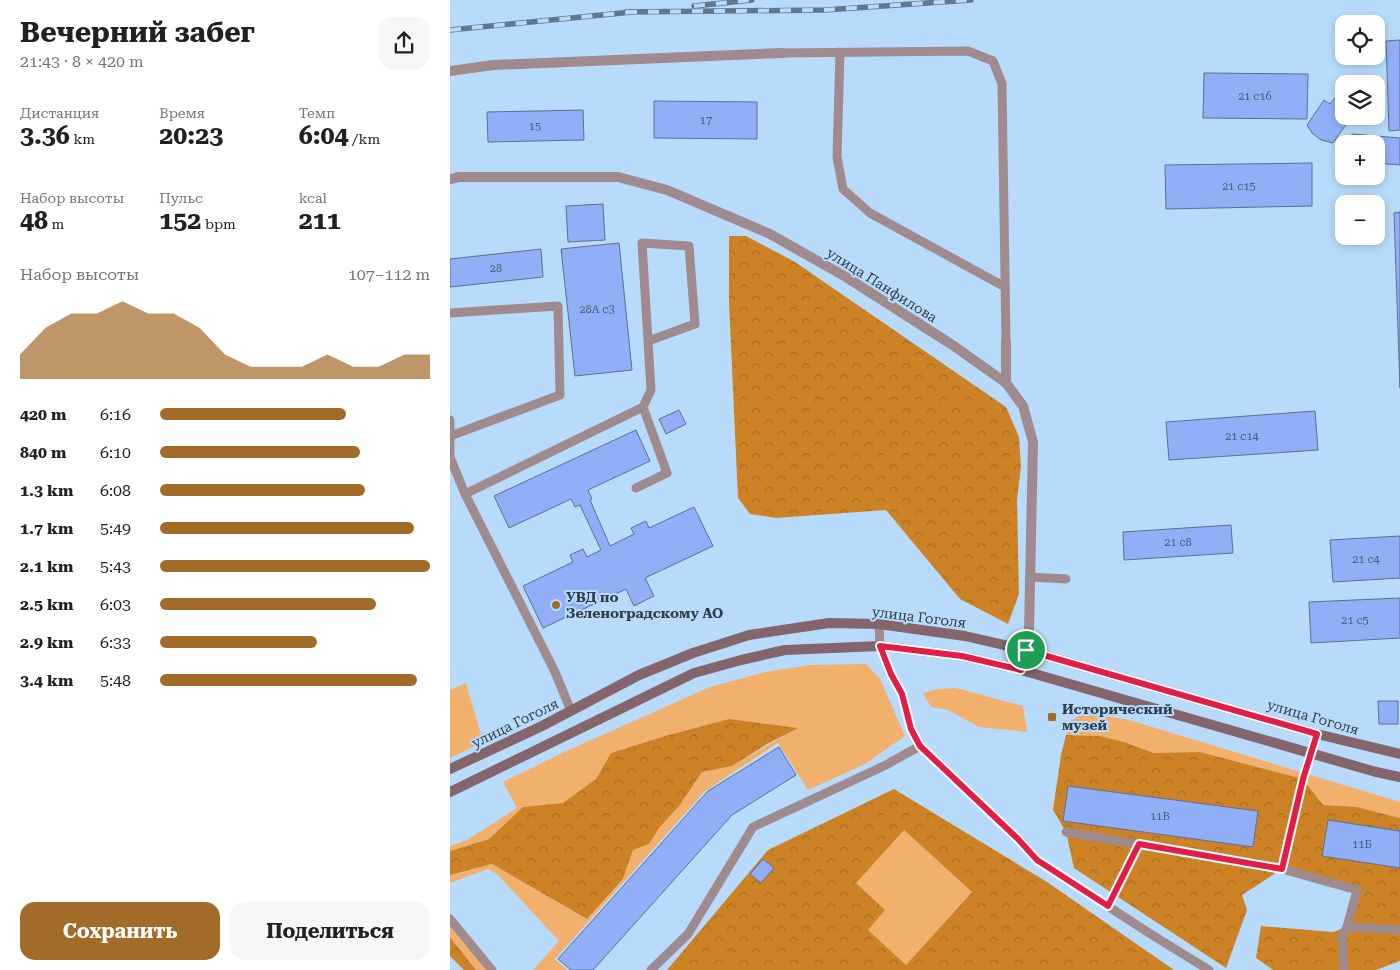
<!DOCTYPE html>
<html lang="ru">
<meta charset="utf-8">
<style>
body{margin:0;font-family:"Roboto Serif",serif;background:#f6f6f6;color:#202124;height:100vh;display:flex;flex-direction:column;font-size:19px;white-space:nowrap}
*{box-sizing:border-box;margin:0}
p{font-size:16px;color:#757577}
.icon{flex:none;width:28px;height:28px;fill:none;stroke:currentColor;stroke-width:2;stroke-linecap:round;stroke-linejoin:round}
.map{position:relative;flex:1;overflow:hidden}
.drawer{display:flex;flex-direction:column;background:#fff;width:450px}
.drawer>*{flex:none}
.controls{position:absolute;left:885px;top:15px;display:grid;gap:10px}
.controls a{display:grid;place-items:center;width:50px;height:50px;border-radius:10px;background:#fff;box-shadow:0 2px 8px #0003;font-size:25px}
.pin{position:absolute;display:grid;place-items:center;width:42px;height:42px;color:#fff;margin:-21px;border:2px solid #fff;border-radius:50%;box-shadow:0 1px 5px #0007}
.round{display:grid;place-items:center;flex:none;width:52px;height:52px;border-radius:15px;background:#f6f6f6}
.head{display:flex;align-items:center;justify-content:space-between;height:85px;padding:0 20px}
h1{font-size:28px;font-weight:700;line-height:38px}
.stats{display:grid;grid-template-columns:repeat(3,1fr);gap:8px;height:85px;padding:5px 20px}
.stats div{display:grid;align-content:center}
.stats b{font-size:25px;font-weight:700}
.stats small{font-size:14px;font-weight:400}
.stats p{font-size:14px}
.chart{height:140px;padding:10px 20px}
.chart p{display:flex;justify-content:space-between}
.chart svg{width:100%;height:90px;margin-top:5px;fill:#a36b28;opacity:.7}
.primary-button{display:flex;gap:10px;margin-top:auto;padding:10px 20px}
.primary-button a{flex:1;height:58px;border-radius:15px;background:#a36b28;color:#fff;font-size:20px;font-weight:700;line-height:58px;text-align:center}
.primary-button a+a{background:#f6f6f6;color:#202124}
ul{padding:0 20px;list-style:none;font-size:16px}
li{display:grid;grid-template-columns:80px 60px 1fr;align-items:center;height:38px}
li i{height:12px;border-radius:6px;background:#a36b28}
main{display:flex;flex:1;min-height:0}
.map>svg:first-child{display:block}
.grass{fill:#f1b16d}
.forest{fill:url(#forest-crowns);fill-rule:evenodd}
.building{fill:#91aff7;stroke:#5e6d90}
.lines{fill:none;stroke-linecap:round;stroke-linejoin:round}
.lane{stroke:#9f8a8e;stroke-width:9}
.street{stroke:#9f8a8e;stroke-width:10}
.secondary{stroke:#83656b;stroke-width:10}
.rail-casing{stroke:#62778b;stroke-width:5.5}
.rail{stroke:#b9dbfb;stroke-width:4;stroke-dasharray:11;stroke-linecap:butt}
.route-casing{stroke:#fff;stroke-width:10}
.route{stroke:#e11d48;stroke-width:6}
.poi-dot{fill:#a36b28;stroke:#b9dbfb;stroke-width:2}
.labels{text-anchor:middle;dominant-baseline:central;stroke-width:4;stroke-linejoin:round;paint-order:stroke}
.number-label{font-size:11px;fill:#485a76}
.street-label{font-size:14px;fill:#303e4b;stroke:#b9dbfb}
.poi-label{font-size:14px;font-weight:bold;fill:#303e4b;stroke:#b9dbfb;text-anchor:start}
</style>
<main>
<section class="drawer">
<div class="head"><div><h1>Вечерний забег</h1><p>21:43 · 8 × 420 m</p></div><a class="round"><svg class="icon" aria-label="share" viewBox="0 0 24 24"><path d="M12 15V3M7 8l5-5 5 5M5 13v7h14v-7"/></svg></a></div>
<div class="stats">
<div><p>Дистанция</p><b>3.36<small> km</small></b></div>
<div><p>Время</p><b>20:23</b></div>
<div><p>Темп</p><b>6:04<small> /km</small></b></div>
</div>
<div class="stats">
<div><p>Набор высоты</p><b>48<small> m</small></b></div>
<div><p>Пульс</p><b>152<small> bpm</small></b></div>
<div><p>kcal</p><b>211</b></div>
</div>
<div class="chart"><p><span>Набор высоты</span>107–112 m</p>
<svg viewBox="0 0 160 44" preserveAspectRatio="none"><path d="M0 44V32L10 19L20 12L30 12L40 6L50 12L60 12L70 19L80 32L90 38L100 38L110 38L120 32L130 38L140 38L150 32L160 32V44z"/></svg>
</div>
<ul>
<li><b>420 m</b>6:16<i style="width:69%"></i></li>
<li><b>840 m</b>6:10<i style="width:74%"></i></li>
<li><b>1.3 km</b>6:08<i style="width:76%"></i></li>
<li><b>1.7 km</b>5:49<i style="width:94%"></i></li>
<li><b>2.1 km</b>5:43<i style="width:100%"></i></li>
<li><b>2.5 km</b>6:03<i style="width:80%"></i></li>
<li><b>2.9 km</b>6:33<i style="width:58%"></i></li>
<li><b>3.4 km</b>5:48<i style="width:95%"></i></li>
</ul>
<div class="primary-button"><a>Сохранить</a><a>Поделиться</a></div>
</section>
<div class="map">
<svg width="950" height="970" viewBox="0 0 950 970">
<defs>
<pattern id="forest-crowns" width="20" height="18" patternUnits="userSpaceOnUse" patternTransform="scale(1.25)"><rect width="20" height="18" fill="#cd8325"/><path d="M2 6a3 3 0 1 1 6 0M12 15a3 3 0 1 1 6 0" fill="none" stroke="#a76d22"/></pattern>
</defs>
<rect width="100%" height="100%" fill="#b9dbfb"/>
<g class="grass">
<path d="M 416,664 L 430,679 L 455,736 L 415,764 L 358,790 L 328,743 L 255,791 L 105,959 L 117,970 L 83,970 L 109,941 L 47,874 L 38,869 L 0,883 L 0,875 L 42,864 L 137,919 L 173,879 L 183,850 L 199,844 L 209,828 L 229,806 L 252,772 L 282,766 L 347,728 L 279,719 L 215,736 L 161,753 L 146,779 L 113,804 L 73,807 L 39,839 L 0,851 L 0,846 L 17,840 L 67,808 L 53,782 L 114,752 L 260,687 L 315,672 L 359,665 Z"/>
<path d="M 16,683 L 33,742 L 0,758 L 0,690 Z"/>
<path d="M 506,688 L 573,706 L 577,732 L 529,727 L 498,710 L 481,707 L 473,693 L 488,689 Z"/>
<path d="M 638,713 L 679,720 L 950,802 L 950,818 L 907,807 L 873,805 L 853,779 L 750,752 L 704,753 L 674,742 L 650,736 L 616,735 L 621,720 Z"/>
<path d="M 454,830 L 522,892 L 456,965 L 417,930 L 405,883 Z"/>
<path d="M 0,919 L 42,970 L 26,970 L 0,937 Z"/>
</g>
<g class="forest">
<path d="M 279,236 L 296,236 L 345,262 L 556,407 L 569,437 L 571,466 L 567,500 L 569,594 L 558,624 L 510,599 L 436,510 L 326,518 L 300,514 L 288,498 L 279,303 Z"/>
<path d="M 279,719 L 348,728 L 317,744 L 282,766 L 252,772 L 229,806 L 209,828 L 199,844 L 183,850 L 173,879 L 137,919 L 42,864 L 0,875 L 0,851 L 39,839 L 73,807 L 113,803 L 146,779 L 161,753 L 215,736 Z"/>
<path d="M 616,735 L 650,736 L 674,742 L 704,753 L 750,752 L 853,779 L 873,805 L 907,807 L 950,818 L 950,831 L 872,856 L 950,868 L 950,961 L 926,970 L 823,970 L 806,958 L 811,926 L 883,932 L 897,927 L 907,890 L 832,869 L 792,895 L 797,910 L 776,968 L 624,868 L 616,832 L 603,810 L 611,755 ZM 618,786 L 808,811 L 803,846 L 613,821 Z"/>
<path d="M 444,789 L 597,882 L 724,970 L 217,970 L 318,850 ZM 454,830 L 522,892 L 456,965 L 418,930 L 435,910 L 406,883 Z"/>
<path d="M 0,937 L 26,970 L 14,970 L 0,956 Z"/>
</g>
<g class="building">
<path d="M 950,40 L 950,130 L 939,131 L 936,41 Z"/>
<path d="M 754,73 L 858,74 L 857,119 L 753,118 Z"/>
<path d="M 889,93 L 894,96 L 894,116 L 896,116 L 900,119 L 883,143 L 871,140 L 862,133 L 857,125 L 874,100 L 880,104 Z"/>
<path d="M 204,101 L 307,102 L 307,139 L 204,138 Z"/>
<path d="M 133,110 L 134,140 L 38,142 L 37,112 Z"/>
<path d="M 902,134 L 950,138 L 950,165 L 926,163 L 926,144 L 901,144 Z"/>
<path d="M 862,163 L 862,206 L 716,209 L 715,165 Z"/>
<path d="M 153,204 L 155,240 L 118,242 L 116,206 Z"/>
<path d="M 950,212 L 950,388 L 944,213 Z"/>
<path d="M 169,243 L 182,370 L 125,376 L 111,249 Z"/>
<path d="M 91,249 L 93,277 L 0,287 L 0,259 Z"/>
<path d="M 229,410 L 236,424 L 216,434 L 209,419 Z"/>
<path d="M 865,411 L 868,450 L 719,460 L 716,422 Z"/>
<path d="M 186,430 L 200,461 L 138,490 L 142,499 L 140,500 L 160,546 L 184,534 L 181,528 L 196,521 L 199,528 L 244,507 L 263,546 L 195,578 L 204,596 L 184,606 L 176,589 L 93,628 L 73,586 L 123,562 L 120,555 L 133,549 L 137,557 L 151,550 L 130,505 L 125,507 L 121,499 L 59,528 L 44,496 Z"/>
<path d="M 781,525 L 783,553 L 674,560 L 673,532 Z"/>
<path d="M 950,536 L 950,578 L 883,582 L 880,540 Z"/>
<path d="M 950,598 L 950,638 L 861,643 L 859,602 Z"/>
<path d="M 928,701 L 948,701 L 948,724 L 929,724 Z"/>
<path d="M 329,747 L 346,775 L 282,815 L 143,970 L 121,970 L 108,959 L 258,791 Z"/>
<path d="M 618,786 L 808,811 L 803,847 L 613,821 Z"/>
<path d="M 878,820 L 950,831 L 950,868 L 872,856 Z"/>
<path d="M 313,859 L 324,868 L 311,883 L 300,874 Z"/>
</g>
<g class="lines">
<g class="lane">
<path d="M 390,52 L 387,157 L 393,189 L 420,213 L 555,287"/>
<path d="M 333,53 L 518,51 L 543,61 L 552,84 L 556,342"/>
<path d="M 0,313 L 108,306 L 110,395 L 0,436"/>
<path d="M 0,420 L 0,457 L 15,494 L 105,672 L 121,711"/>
<path d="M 186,488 L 217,473 L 193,407"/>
<path d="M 15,494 L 193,407 L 201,390 L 192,243 L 239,246 L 245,324 L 198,341"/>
<path d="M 580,577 L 616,579"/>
<path d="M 429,624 L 430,646 L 441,674 L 452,694 L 461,729 L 470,746 L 569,839 L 587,860 L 699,933 L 759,970"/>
<path d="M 616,832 L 832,869 L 907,890 L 897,927 L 950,930"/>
<path d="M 832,869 L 853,779 L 867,734"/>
<path d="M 658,905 L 689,844"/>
<path d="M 0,919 L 42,970"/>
<path d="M 201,970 L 238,934 L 303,827 L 434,766 L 470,746"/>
<path d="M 894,970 L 892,937 L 897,927"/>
</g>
<g class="street">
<path d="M 0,71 L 43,65 L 333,53"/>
<path d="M 0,179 L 9,177 L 168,177 L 217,190 L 320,234 L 396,277 L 504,346 L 556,383 L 573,406 L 583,442 L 579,631 L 576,650 L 571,670"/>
<path d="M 556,383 L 556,342"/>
</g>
<g class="secondary">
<path d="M 0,769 L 92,726 L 189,675 L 243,653 L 299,635 L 379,623 L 429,624 L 515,636 L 576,650 L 867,734 L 950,754"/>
<path d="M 0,792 L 244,673 L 291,660 L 335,650 L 430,646 L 512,656 L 571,670 L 926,772 L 950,777"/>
</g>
<g class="rail-casing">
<g id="rail">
<path d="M 244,6 L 302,0"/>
<path d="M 176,12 L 375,10 L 521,0"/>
<path d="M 0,30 L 182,12"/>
</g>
</g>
<use href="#rail" class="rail"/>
</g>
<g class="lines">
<g class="route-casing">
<path id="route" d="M 430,646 L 512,656 L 571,670 L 576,650 L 867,734 L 853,779 L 832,869 L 689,844 L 658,906 L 587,860 L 568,839 L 470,746 L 461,729 L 452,694 L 441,674 Z"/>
</g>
<use href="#route" class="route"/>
</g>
<g class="poi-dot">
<circle cx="106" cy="605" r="5"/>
<rect x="597" y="712" width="10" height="10" rx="2.5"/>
</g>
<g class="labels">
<g class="number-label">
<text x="805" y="96">21 с16</text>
<text x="256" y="120">17</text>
<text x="85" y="126">15</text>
<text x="789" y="186">21 с15</text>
<text x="46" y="268">28</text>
<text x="147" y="309">28А с3</text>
<text x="792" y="436">21 с14</text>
<text x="728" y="542">21 с8</text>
<text x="916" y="559">21 с4</text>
<text x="905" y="620">21 с5</text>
<text x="710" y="816">11В</text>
<text x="912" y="844">11Б</text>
</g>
<g class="street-label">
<text transform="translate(432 285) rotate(32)">улица Панфилова</text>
<text transform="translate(469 617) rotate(7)">улица Гоголя</text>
<text transform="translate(863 717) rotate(16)">улица Гоголя</text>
<text transform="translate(65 723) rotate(-26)">улица Гоголя</text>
</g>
<g class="poi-label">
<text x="116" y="597">УВД по<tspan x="116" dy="16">Зеленоградскому АО</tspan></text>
<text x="612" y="709">Исторический<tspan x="612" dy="16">музей</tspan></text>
</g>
</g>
</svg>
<div class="controls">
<a><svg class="icon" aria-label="locate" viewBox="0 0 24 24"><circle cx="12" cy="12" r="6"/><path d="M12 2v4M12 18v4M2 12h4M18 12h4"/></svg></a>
<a><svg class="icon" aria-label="layers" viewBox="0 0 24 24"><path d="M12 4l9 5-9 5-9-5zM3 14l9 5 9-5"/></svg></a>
<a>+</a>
<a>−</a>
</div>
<div class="pin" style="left:576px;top:650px;background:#1e9e55"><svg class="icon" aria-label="arrive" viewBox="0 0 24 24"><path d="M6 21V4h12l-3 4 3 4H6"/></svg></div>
</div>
</main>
